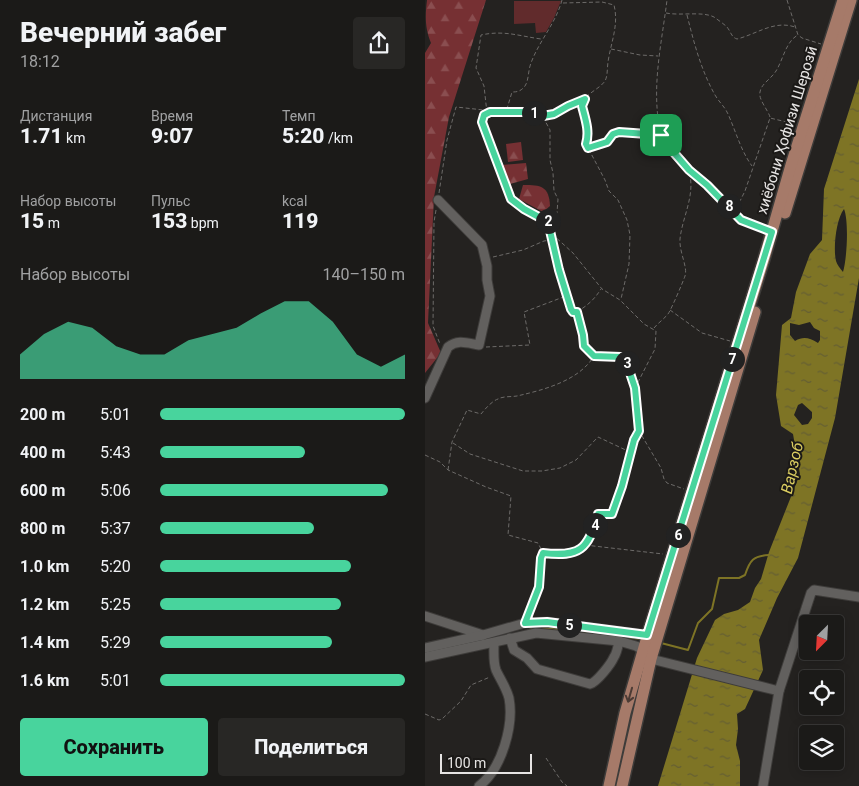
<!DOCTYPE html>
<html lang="ru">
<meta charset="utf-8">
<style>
body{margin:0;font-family:Roboto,sans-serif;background:#282725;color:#f1f3f6;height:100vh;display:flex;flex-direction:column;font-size:19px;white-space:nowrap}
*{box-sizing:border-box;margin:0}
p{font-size:16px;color:#a0a1a2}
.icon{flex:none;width:28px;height:28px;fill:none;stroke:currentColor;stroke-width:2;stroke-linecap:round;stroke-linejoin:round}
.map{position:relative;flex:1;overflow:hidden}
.sheet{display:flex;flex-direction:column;background:#1b1a18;width:425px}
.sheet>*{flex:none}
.needle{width:32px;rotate:204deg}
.controls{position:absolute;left:374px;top:615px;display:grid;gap:10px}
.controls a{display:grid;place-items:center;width:45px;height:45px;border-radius:5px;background:#1b1a18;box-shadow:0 2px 12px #0003,0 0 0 1px #393837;font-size:25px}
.scale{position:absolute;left:15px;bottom:12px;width:92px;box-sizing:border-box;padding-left:5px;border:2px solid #e6e4e3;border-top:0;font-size:14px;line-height:18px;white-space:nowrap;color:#e6e4e3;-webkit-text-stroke:4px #1b1917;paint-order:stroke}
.pin{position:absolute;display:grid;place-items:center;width:42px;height:42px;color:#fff;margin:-21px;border-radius:10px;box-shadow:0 2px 8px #0006}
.km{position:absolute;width:25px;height:25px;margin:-12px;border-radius:50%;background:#222;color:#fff;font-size:14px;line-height:25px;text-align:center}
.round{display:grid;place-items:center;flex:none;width:52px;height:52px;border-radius:5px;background:#282725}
.head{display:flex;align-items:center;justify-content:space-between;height:85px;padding:0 20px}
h1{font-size:28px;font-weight:800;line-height:38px}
.stats{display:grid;grid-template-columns:repeat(3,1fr);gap:8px;height:85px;padding:5px 20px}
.stats div{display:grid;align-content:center}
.stats b{font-size:21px;font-weight:800}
.stats small{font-size:14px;font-weight:400}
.stats p{font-size:14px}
.chart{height:140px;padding:10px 20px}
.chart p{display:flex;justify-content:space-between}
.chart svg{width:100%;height:90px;margin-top:5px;fill:#48d49d;opacity:.7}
.button{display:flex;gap:10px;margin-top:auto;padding:10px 20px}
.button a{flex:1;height:58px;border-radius:5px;background:#48d49d;color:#111;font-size:20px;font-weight:800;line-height:58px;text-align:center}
.button a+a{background:#282725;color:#f1f3f6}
ul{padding:0 20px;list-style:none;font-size:16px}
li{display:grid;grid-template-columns:80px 60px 1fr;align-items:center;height:38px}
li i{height:12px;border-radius:6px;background:#48d49d}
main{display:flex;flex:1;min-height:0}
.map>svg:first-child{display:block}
.green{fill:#612b2c}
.forest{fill:url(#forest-firs)}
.water{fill:url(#water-ripples);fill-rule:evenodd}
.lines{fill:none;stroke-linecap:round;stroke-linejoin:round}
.stream{stroke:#7e7425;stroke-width:2}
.minor-casing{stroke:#3e3c3a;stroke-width:11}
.major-casing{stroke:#3e3c3a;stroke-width:14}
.path{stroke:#6d6b69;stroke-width:1;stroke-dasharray:4 2.5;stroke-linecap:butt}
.minor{stroke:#62605e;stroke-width:9}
.major{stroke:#a67a69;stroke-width:11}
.oneway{stroke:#4c3b34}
.route-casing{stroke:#fff;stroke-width:10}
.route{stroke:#48d49d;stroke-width:6}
.labels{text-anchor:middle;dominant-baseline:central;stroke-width:4;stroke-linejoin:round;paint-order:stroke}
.street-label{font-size:15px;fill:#e6e4e3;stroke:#1b1917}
.water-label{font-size:16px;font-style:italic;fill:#d9cb60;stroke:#1b1917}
</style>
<main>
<section class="sheet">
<div class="head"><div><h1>Вечерний забег</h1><p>18:12</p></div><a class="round"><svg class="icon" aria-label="share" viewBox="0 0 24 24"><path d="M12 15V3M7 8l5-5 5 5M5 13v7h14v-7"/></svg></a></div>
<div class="stats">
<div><p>Дистанция</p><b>1.71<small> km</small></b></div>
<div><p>Время</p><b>9:07</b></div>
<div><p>Темп</p><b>5:20<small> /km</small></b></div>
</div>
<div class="stats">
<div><p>Набор высоты</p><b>15<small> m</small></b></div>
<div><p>Пульс</p><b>153<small> bpm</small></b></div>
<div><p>kcal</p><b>119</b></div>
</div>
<div class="chart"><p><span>Набор высоты</span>140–150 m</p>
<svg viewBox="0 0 160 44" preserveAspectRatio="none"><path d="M0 44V32L10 22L20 16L30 19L40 28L50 32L60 32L70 25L80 22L90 19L100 12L110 6L120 6L130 16L140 32L150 38L160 32V44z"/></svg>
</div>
<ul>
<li><b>200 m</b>5:01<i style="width:100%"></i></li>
<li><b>400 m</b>5:43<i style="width:59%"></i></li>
<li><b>600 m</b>5:06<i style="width:93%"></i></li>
<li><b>800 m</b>5:37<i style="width:63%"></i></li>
<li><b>1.0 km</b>5:20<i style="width:78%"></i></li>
<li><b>1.2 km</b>5:25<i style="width:74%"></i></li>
<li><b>1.4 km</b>5:29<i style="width:70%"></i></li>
<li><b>1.6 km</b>5:01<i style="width:100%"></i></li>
</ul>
<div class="button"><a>Сохранить</a><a>Поделиться</a></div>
</section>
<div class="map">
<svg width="434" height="786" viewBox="0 0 434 786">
<defs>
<pattern id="forest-firs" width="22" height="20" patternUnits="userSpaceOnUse" patternTransform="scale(1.25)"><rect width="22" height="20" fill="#763033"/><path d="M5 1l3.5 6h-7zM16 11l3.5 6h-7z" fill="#8a4e50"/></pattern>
<pattern id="water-ripples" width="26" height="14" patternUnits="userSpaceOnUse" patternTransform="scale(1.25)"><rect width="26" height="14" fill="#7e7425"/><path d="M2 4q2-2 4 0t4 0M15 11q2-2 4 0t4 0" fill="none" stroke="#645e33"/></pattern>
</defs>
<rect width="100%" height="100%" fill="#242220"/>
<path class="green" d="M 89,1 L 136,1 L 129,18 L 121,32 L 111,33 L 110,23 L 89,24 Z"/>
<g class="forest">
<path d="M 2,0 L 61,0 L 24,117 L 9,197 L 3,323 L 16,353 L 0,373 L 0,53 L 6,43 C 0,28 0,17 2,0 Z"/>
<path d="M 96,142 L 98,160 L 83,162 L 81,144 Z"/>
<path d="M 101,163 L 103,179 L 85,184 L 79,177 L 77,165 Z"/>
<path d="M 98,185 C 116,185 124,186 125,206 L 118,212 L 94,199 Z"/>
</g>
<path class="water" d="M 434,79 L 434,278 L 410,418 L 373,558 L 352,598 L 334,640 L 338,670 L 320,709 L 312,714 L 313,729 L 311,745 L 315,761 L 315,786 L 233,786 L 272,658 L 290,620 L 299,614 L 313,610 L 325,602 L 330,588 L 336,579 L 344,552 L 375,474 L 368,434 L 356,426 L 351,395 L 357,325 L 366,318 L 371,292 L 385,254 L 397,240 L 399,189 ZM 419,209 C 424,221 422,259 418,272 C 415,268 412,265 411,261 C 408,249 411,219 419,209 ZM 385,322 L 389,328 L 395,331 L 395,340 L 393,343 C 384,338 379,336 370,341 L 365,335 L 365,323 L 374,325 ZM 377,403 L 387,412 L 387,418 L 383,424 L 377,425 L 369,415 L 373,405 Z"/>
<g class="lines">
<g class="stream">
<path d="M 102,631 L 109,628 L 130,629 L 216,639"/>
<path d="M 236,643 L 263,650 L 273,623 L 287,609 L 294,578 L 314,578 L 320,575 C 325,560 328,556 344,555"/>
</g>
<g class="minor-casing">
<g id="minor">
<path d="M 0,398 L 23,347 C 33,339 42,343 54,345 L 65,296 L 62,280 L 62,266 L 57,245 L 13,200"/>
<path d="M 0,616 L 58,635"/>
<path d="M 85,638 L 89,650 L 102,658 L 112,669 L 165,684 C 172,682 186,664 189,657 C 192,653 193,646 194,641"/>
<path d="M 0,648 L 58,635 L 100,623 L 122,622 L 222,635"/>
<path d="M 0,657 L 111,633 L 194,641 L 211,646 L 218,650"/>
<path d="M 226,659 L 354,691"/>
<path d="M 54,786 C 77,769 89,725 84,698 C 81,687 75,679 71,670 C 68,662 69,651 69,643"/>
<path d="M 338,786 L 354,691 L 386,593 L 389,590 L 434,597"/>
</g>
</g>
<g class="major-casing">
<g id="major">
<path d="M 360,213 L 426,0"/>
<path d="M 184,786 L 200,713 L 222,637 L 339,259 L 366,165 L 418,0"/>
<path d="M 197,786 L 226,659 L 330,312"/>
</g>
</g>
<g class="path">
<path d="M 137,0 C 131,23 114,41 106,63 C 103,70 104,80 100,86 C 96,91 93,92 87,92 L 81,112 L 65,112 L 59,115 L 57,122 L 60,132 L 86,199 L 99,209 L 123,222 L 127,234 L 148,253 L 177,289 L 195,300 L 219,324 L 231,331 L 230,349 L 210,388 L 214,431 L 236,468 L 239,479 L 242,483 L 259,489"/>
<path d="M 362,0 L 373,35 L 377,38 L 396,44"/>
<path d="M 138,3 L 177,2 L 189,5 C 194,25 186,42 183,62 C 182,68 183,75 180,81 C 174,90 158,94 157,106 C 156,119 166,128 161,144 L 180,180 L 184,191 L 193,200 L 202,220 L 205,235 L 204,264 L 196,299"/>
<path d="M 241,13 C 256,16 277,11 289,17 C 293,20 299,24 302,27 C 306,32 306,37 312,39 C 332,34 349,20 370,27"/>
<path d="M 262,15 C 269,43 276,70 290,95 C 294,102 300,107 303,114 C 311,132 316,151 327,166"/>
<path d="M 186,49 L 215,55 L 233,56"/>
<path d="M 81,112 L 105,112 L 118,117 L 129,114 L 143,106 L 159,99"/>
<path d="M 62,113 L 59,86 L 51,68 L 56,35 C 79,30 94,36 116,39"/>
<path d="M 118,117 L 125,130 L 125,160 L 128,173 L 129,191 L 133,199 L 132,213 L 125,229"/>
<path d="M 345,117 C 343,110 333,99 335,92 C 336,84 346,79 351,71 C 358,60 361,41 373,35"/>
<path d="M 164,147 L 182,142 L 188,134 L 194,132 L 234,135"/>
<path d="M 264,170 L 282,185 L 308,212"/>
<path d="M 14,193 L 22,140 L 31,107 L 59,110 L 59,115"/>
<path d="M 11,210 L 9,222 L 8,326 L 15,344"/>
<path d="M 338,229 L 316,220 L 309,213 L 320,191 L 345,118 L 370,124"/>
<path d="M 127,235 C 125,250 141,297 148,312 L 150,313 C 162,306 169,300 176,289"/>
<path d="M 68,257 L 98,250 L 119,241 L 126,240"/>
<path d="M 245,310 L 277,333 L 305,341"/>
<path d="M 152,312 L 158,335 L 159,346 L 168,355"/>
<path d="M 229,328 C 233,323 239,319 243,314 C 246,310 258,282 260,276 C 263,267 254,252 255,239 C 257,218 271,194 264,172 C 259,156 238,148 234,125 C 227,83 237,41 242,0"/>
<path d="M 61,347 L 105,345 L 99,312 L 141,296"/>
<path d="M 28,443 L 45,454 L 98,471 L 117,471 L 135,468 L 151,460 L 173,437 L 205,452"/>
<path d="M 0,455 L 15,462 L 23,470 L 61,487 L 86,496 L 83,535 L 113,543 L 118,553"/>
<path d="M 23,470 L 27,442 L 42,410 L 56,414 C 60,409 67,401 73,399 C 78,396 86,397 92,396 C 118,390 154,381 169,356 L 196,357 L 200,358 L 210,387"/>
<path d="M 160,545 L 238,554"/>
<path d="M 103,614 L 114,587 L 116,557 L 118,553 C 155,557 164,549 173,514 L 187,514 L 197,486 L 209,440 L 214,432"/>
<path d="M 0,714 L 14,720 L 17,719 L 36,701 L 46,685 L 65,677"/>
<path d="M 121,758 L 137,782 L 142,786"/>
</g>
<use href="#minor" class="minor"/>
<use href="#major" class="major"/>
</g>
<defs><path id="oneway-shaft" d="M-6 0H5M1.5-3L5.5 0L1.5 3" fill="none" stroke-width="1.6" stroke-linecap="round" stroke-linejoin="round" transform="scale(1.25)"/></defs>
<use class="oneway" href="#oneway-shaft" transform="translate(205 695) rotate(106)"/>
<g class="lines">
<g class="route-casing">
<path id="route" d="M 160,99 L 157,106 C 160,118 165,131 161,144 L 163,148 L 182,142 L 188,134 L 194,132 L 236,135 L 244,147 L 264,170 L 282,185 L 316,220 L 347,232 L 222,635 L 122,622 L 100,623 L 114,587 L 116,558 L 118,553 C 155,557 163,550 173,514 L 187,514 L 197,486 L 209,440 L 214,431 L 210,388 L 200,358 L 196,357 L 169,356 L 159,346 L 158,335 L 152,312 L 148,312 L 146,309 L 134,270 L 123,222 L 99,209 L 86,199 L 57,122 L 59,115 L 65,112 L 104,112 L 118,116 L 129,114 L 143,106 Z"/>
</g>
<use href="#route" class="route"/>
</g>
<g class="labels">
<g class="street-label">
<text transform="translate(362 130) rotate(-73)">хиёбони Ҳофизи Шерозӣ</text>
</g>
<g class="water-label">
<text transform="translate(367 468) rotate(-77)">Варзоб</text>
</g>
</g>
</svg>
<div class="controls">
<a><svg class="needle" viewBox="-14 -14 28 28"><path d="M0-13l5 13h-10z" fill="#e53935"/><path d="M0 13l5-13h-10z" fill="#a0a1a2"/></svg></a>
<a><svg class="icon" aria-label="locate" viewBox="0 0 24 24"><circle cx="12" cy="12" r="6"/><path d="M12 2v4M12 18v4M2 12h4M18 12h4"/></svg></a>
<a><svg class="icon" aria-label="layers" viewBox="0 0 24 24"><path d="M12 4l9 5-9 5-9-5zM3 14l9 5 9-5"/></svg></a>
</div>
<div class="scale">100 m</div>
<div class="pin" style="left:236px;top:135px;background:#1e9e55"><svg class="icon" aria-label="arrive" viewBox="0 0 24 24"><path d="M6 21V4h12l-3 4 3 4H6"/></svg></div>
<b class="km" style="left:109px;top:113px">1</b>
<b class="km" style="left:123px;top:221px">2</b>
<b class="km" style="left:202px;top:363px">3</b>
<b class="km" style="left:170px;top:525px">4</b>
<b class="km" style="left:144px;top:625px">5</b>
<b class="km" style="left:253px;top:535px">6</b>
<b class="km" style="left:307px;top:359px">7</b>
<b class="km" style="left:304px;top:206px">8</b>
</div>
</main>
